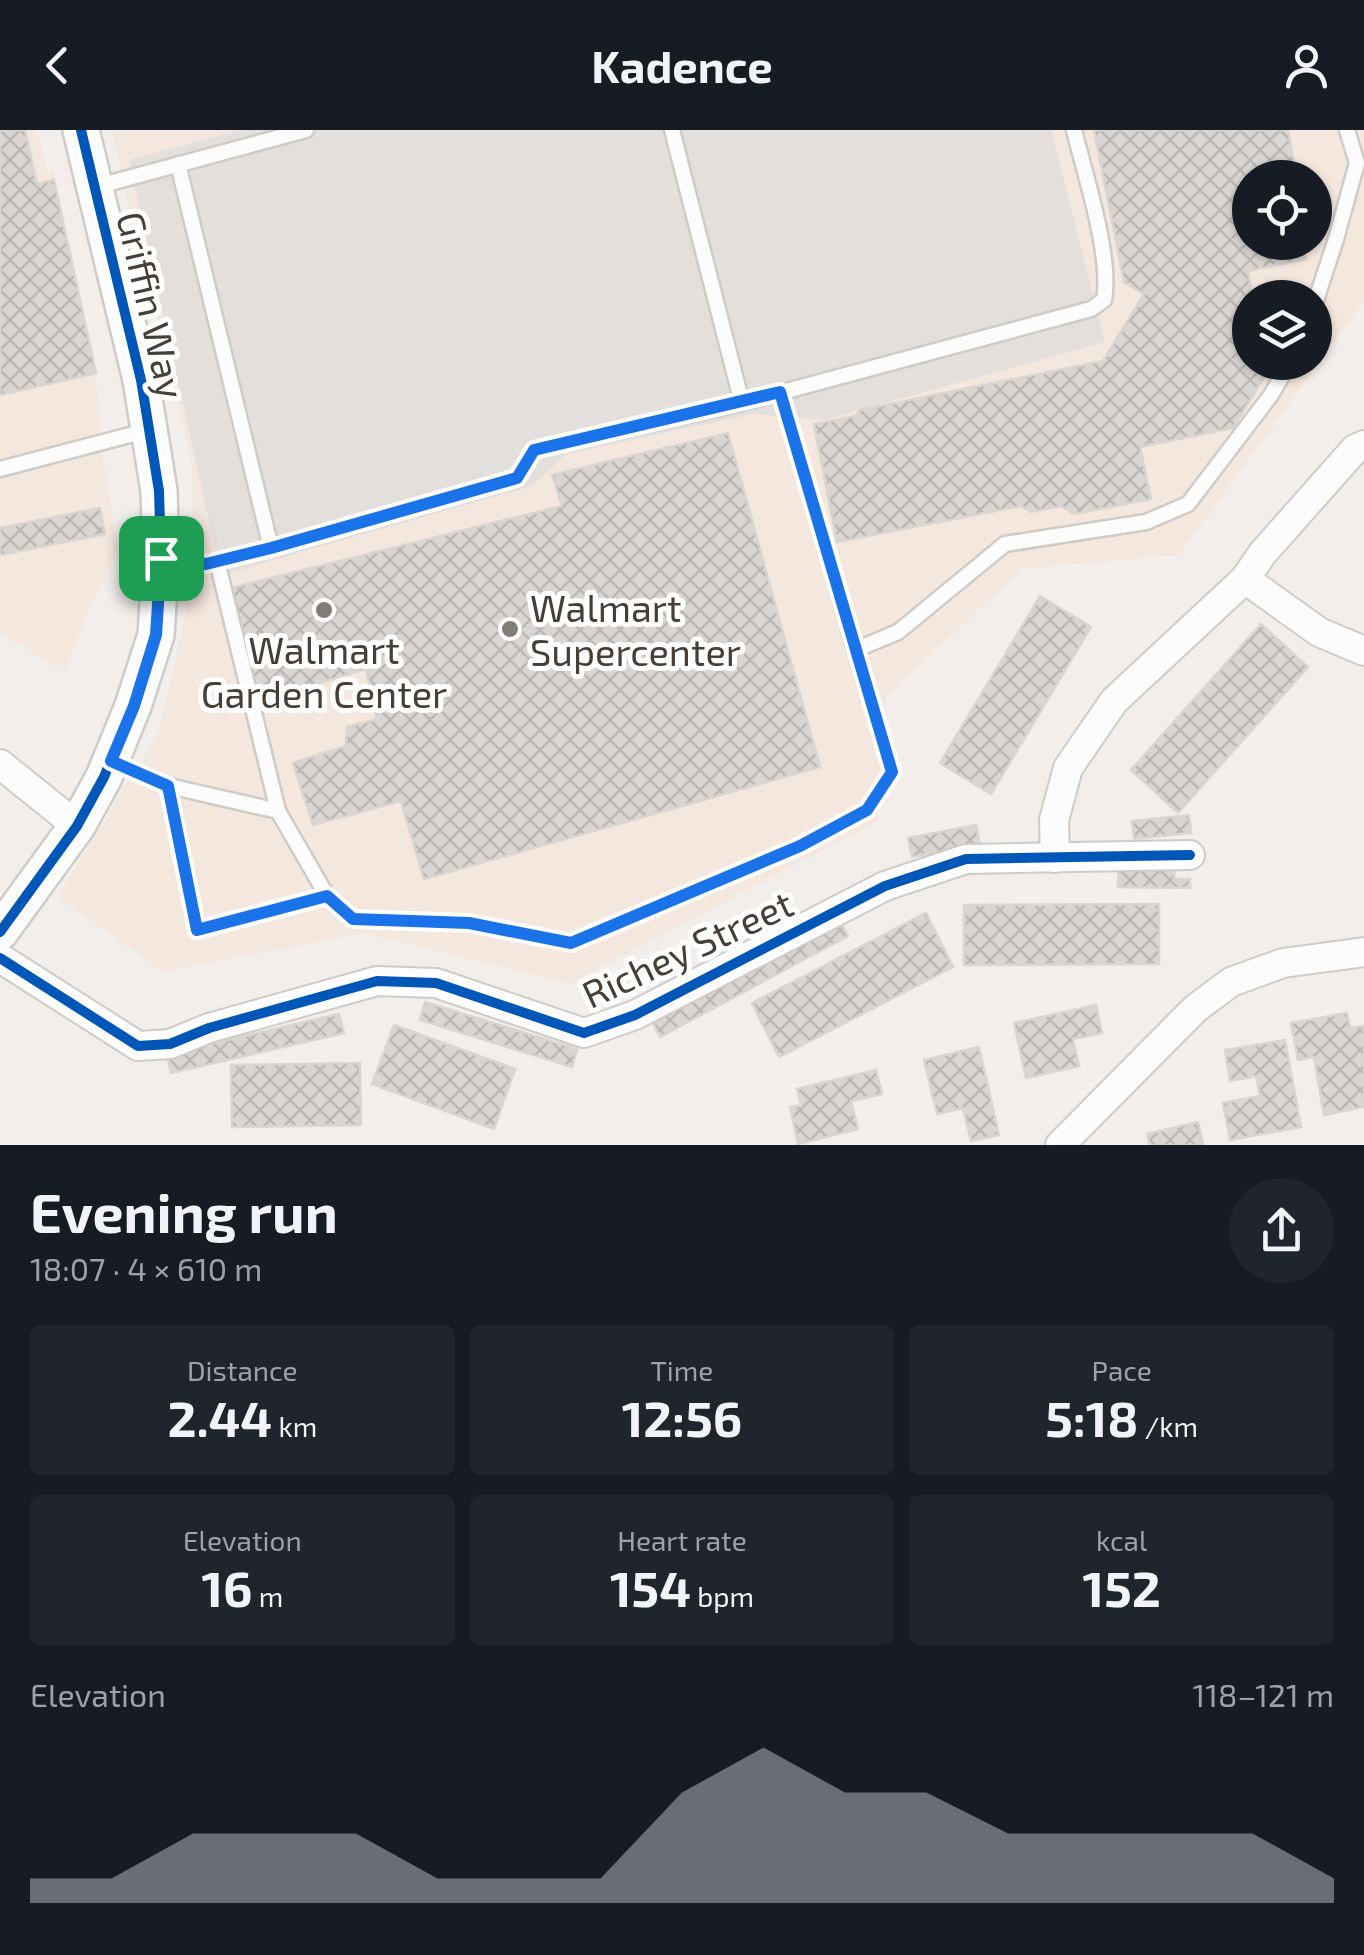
<!DOCTYPE html>
<meta charset="utf-8">
<style>
body{margin:0;font-family:"Exo 2",sans-serif;background:#20242c;color:#f1f3f6;height:100vh;display:flex;flex-direction:column;font-size:38px;white-space:nowrap}
*{box-sizing:border-box;margin:0}
p{font-size:32px;color:#9ea1a6}
.icon{flex:none;width:55px;height:55px;fill:none;stroke:currentColor;stroke-width:2;stroke-linecap:round;stroke-linejoin:round}
.map{position:relative;height:1015px;overflow:hidden}
.drawer{display:flex;flex-direction:column;background:#171b24;flex:1}
.drawer>*{flex:none}
.tools{position:absolute;left:1232px;top:30px;display:grid;gap:20px}
.tools a{display:grid;place-items:center;width:100px;height:100px;border-radius:50%;background:#171b24;box-shadow:0 2px 8px #0004;font-size:50px}
.pin{position:absolute;display:grid;place-items:center;width:85px;height:85px;color:#fff;margin:-42px;border-radius:20px;box-shadow:0 5px 15px #0006}
.round{display:grid;place-items:center;flex:none;width:105px;height:105px;border-radius:52px;background:#20242c}
.head{display:flex;align-items:center;justify-content:space-between;height:170px;padding:0 30px}
h1{font-size:55px;font-weight:700;line-height:75px}
.metrics{display:grid;grid-template-columns:repeat(3,1fr);gap:15px;height:170px;padding:10px 30px}
.metrics div{display:grid;align-content:center;border-radius:10px;background:#20242c;text-align:center}
.metrics b{font-size:50px;font-weight:700}
.metrics small{font-size:28px;font-weight:400}
.metrics p{font-size:28px}
.chart{height:280px;padding:20px 30px}
.chart p{display:flex;justify-content:space-between}
.chart svg{width:100%;height:180px;margin-top:10px;fill:#8c9099;opacity:.7}
header{display:flex;justify-content:space-between;align-items:center;height:130px;padding:0 30px;background:#171b24;font-size:45px;font-weight:700}
.map>svg:first-child{display:block}
.commercial{fill:#f4e7de;fill-rule:evenodd}
.parking{fill:#e3dfdc}
.building{fill:url(#building-cross-hatch);stroke:#d9d5d1;stroke-width:2.5}
.lines{fill:none;stroke-linecap:round;stroke-linejoin:round}
.service-casing{stroke:#cfccc8;stroke-width:19}
.minor-casing{stroke:#cfccc8;stroke-width:32}
.tertiary-casing{stroke:#cfccc8;stroke-width:40}
.service{stroke:#fdfcfc;stroke-width:14}
.minor{stroke:#fdfcfc;stroke-width:28}
.tertiary{stroke:#fdfcfc;stroke-width:35}
.cycleway-casing{stroke:#fff;stroke-width:16}
.cycleway{stroke:#0057b8;stroke-width:10}
.route-casing{stroke:#fff;stroke-width:20}
.route{stroke:#1a73e8;stroke-width:12}
.poi-dot{fill:#827c76;stroke:#fff;stroke-width:4}
.labels{text-anchor:middle;dominant-baseline:central;stroke-width:10;stroke-linejoin:round;paint-order:stroke}
.street-label{font-size:38px;fill:#473e37;stroke:#fff}
.poi-label{font-size:38px;fill:#473e37;stroke:#fff;text-anchor:start}
</style>
<header><svg class="icon" aria-label="back" viewBox="0 0 24 24"><path d="M15 5l-7 7 7 7"/></svg>Kadence<svg class="icon" aria-label="person" viewBox="0 0 24 24"><circle cx="12" cy="8" r="4"/><path d="M4 21q1-7 8-7t8 7"/></svg></header>
<div class="map">
<svg width="1364" height="1015" viewBox="0 0 1364 1015">
<defs>
<pattern id="building-cross-hatch" width="8" height="8" patternUnits="userSpaceOnUse" patternTransform="scale(2.5)"><rect width="8" height="8" fill="#d9d5d2"/><path d="M0 0l8 8M0 8l8-8" fill="none" stroke="#bcb8b5"/></pattern>
</defs>
<rect width="100%" height="100%" fill="#f1eeeb"/>
<g class="commercial">
<path d="M 0,0 L 36,0 L 48,43 L 53,41 L 96,249 L 103,327 L 118,419 L 84,492 L 64,542 L 0,503 Z"/>
<path d="M 111,0 L 1364,0 L 1364,171 L 1179,425 L 1021,439 L 886,568 L 878,691 L 569,854 L 364,803 L 164,842 L 58,767 L 159,602 L 192,456 L 192,335 ZM 1250,48 L 1315,48 L 1315,112 L 1250,112 ZM 1250,168 L 1315,168 L 1315,232 L 1250,232 Z"/>
</g>
<path class="parking" d="M 239,0 L 1051,0 L 1105,212 L 824,290 L 752,284 L 566,324 L 532,356 L 221,445 L 129,30 Z"/>
<g class="building">
<path d="M 0,0 L 25,0 L 37,54 L 54,50 L 96,243 L 0,265 Z"/>
<path d="M 1094,0 L 1288,0 L 1296,43 L 1293,48 L 1250,48 L 1250,112 L 1303,112 L 1306,129 L 1248,141 L 1253,168 L 1250,168 L 1250,232 L 1266,232 L 1268,241 L 1233,298 L 1140,317 L 1151,369 L 1074,384 L 1061,376 L 1031,382 L 1021,376 L 837,412 L 814,294 L 856,286 L 860,280 L 1103,231 L 1144,164 L 1124,152 Z"/>
<path d="M 728,303 L 820,637 L 424,749 L 401,671 L 313,695 L 293,633 L 346,616 L 347,597 L 377,589 L 366,539 L 259,571 L 227,459 L 562,376 L 552,345 Z"/>
<path d="M 100,378 L 105,404 L 0,425 L 0,398 Z"/>
<path d="M 1040,466 L 1091,497 L 991,664 L 940,633 Z"/>
<path d="M 1261,494 L 1308,537 L 1178,683 L 1131,640 Z"/>
<path d="M 1189,685 L 1191,703 L 1134,709 L 1132,691 Z"/>
<path d="M 976,695 L 980,714 L 912,727 L 908,708 Z"/>
<path d="M 1119,736 L 1175,737 L 1174,749 L 1190,749 L 1190,758 L 1118,757 Z"/>
<path d="M 1159,774 L 1159,834 L 964,835 L 964,775 Z"/>
<path d="M 926,783 L 953,837 L 779,927 L 752,873 Z"/>
<path d="M 839,790 L 848,806 L 660,907 L 652,891 Z"/>
<path d="M 425,872 L 577,919 L 572,937 L 420,890 Z"/>
<path d="M 1096,875 L 1102,903 L 1073,909 L 1079,936 L 1026,948 L 1014,893 Z"/>
<path d="M 1347,883 L 1350,898 L 1364,896 L 1364,977 L 1324,985 L 1314,927 L 1298,930 L 1291,893 Z"/>
<path d="M 339,884 L 344,903 L 171,943 L 167,924 Z"/>
<path d="M 394,895 L 515,939 L 494,999 L 372,954 Z"/>
<path d="M 1285,910 L 1301,997 L 1230,1010 L 1223,973 L 1260,966 L 1256,946 L 1230,951 L 1225,920 Z"/>
<path d="M 979,917 L 999,1005 L 971,1011 L 963,978 L 937,984 L 924,930 Z"/>
<path d="M 360,933 L 361,995 L 232,997 L 231,935 Z"/>
<path d="M 876,940 L 882,964 L 851,971 L 858,999 L 798,1014 L 790,977 L 801,975 L 797,959 Z"/>
<path d="M 1198,992 L 1203,1015 L 1150,1015 L 1147,1004 Z"/>
</g>
<g class="lines">
<g class="service-casing">
<g id="service">
<path d="M 672,0 L 742,273"/>
<path d="M 178,34 L 271,418"/>
<path d="M 95,57 L 306,0"/>
<path d="M 1315,173 L 1336,109 L 1357,33 L 1347,0"/>
<path d="M 780,262 L 855,520"/>
<path d="M 0,339 L 149,300"/>
<path d="M 162,428 L 206,433 L 217,431 L 271,418 L 517,349 L 534,320 L 742,273 L 1091,179 L 1104,170 C 1112,127 1085,45 1074,0"/>
<path d="M 217,431 L 278,681"/>
<path d="M 111,631 L 169,656 L 197,800 L 327,766 L 353,789 L 469,793 L 571,813 L 800,716 L 867,680 L 892,642 L 855,520 L 898,502 L 1005,414 L 1146,392 L 1188,374 L 1271,265 L 1290,232"/>
<path d="M 169,656 L 278,681 L 327,766"/>
</g>
</g>
<g class="minor-casing">
<g id="minor">
<path d="M 1245,449 L 1319,502 L 1364,521"/>
<path d="M 0,634 L 77,696"/>
<path d="M 1055,728 L 1054,690 L 1068,638 L 1114,571 L 1245,449 L 1262,424 L 1355,319 L 1364,315"/>
<path d="M 0,828 L 138,916 L 170,914 L 209,898 L 377,851 L 436,853 L 584,903 L 635,885 L 885,756 L 966,729 L 1190,725"/>
<path d="M 1060,1015 L 1196,878 L 1231,852 L 1283,833 L 1364,822"/>
</g>
</g>
<g class="tertiary-casing">
<path id="tertiary" d="M 0,802 L 77,696 L 104,647 L 133,576 L 156,505 L 161,428 L 159,361 L 141,250 L 81,0"/>
</g>
<use href="#service" class="service"/>
<use href="#minor" class="minor"/>
<use href="#tertiary" class="tertiary"/>
<g class="cycleway-casing">
<g id="cycleway">
<path d="M 0,802 L 77,696 L 104,647 L 133,576 L 156,505 L 161,428 L 159,361 L 141,250 L 81,0"/>
<path d="M 0,828 L 138,916 L 170,914 L 209,898 L 377,851 L 436,853 L 584,903 L 635,885 L 885,756 L 966,729 L 1190,725"/>
</g>
</g>
<use href="#cycleway" class="cycleway"/>
</g>
<g class="lines">
<g class="route-casing">
<path id="route" d="M 780,262 L 892,642 L 867,680 L 800,716 L 571,813 L 469,793 L 353,789 L 327,766 L 197,800 L 168,656 L 111,631 L 134,576 L 156,505 L 161,428 L 206,434 L 271,418 L 517,348 L 534,320 Z"/>
</g>
<use href="#route" class="route"/>
</g>
<g class="poi-dot">
<circle cx="324" cy="480" r="10"/>
<circle cx="510" cy="499" r="10"/>
</g>
<g class="labels">
<g class="street-label">
<text transform="translate(152 175) rotate(77)">Griffin Way</text>
<text transform="translate(687 818) rotate(-25)">Richey Street</text>
</g>
<g class="poi-label">
<text x="530" y="477">Walmart<tspan x="530" dy="44">Supercenter</tspan></text>
<text x="324" y="519" text-anchor="middle">Walmart<tspan x="324" dy="44">Garden Center</tspan></text>
</g>
</g>
</svg>
<div class="tools">
<a><svg class="icon" aria-label="locate" viewBox="0 0 24 24"><circle cx="12" cy="12" r="6"/><path d="M12 2v4M12 18v4M2 12h4M18 12h4"/></svg></a>
<a><svg class="icon" aria-label="layers" viewBox="0 0 24 24"><path d="M12 4l9 5-9 5-9-5zM3 14l9 5 9-5"/></svg></a>
</div>
<div class="pin" style="left:161px;top:428px;background:#1e9e55"><svg class="icon" aria-label="arrive" viewBox="0 0 24 24"><path d="M6 21V4h12l-3 4 3 4H6"/></svg></div>
</div>
<section class="drawer">
<div class="head"><div><h1>Evening run</h1><p>18:07 · 4 × 610 m</p></div><a class="round"><svg class="icon" aria-label="share" viewBox="0 0 24 24"><path d="M12 15V3M7 8l5-5 5 5M5 13v7h14v-7"/></svg></a></div>
<div class="metrics">
<div><p>Distance</p><b>2.44<small> km</small></b></div>
<div><p>Time</p><b>12:56</b></div>
<div><p>Pace</p><b>5:18<small> /km</small></b></div>
</div>
<div class="metrics">
<div><p>Elevation</p><b>16<small> m</small></b></div>
<div><p>Heart rate</p><b>154<small> bpm</small></b></div>
<div><p>kcal</p><b>152</b></div>
</div>
<div class="chart"><p><span>Elevation</span>118–121 m</p>
<svg viewBox="0 0 160 44" preserveAspectRatio="none"><path d="M0 44V38L10 38L20 27L30 27L40 27L50 38L60 38L70 38L80 17L90 6L100 17L110 17L120 27L130 27L140 27L150 27L160 38V44z"/></svg>
</div>
</section>
